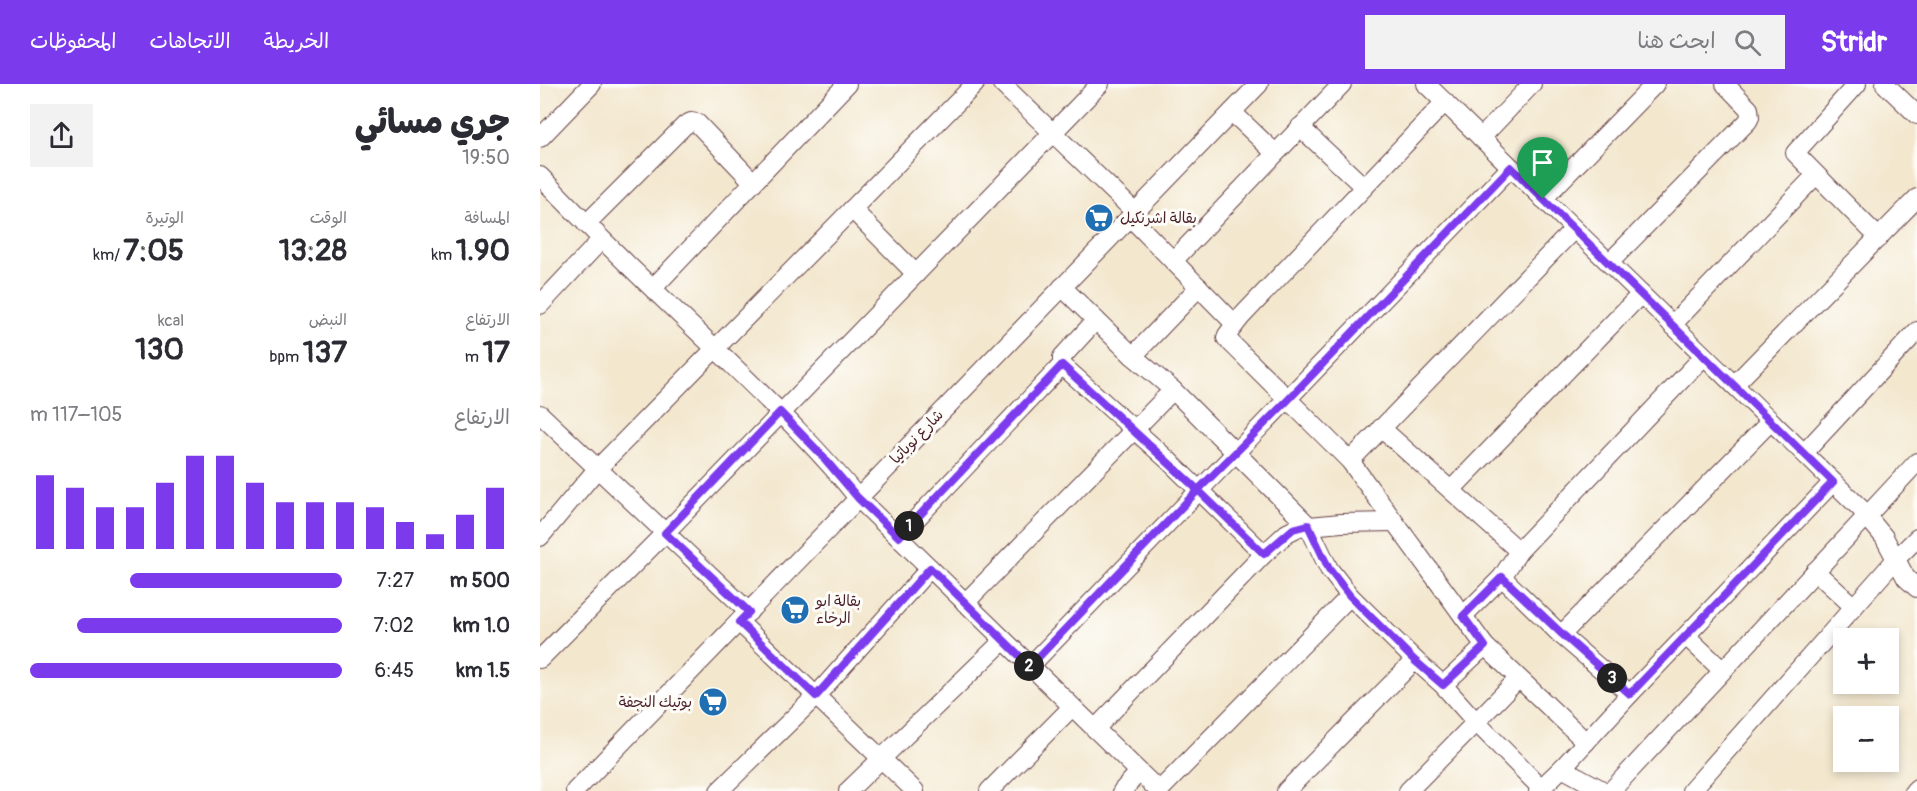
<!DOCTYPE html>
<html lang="ar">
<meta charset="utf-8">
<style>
body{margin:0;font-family:Pangolin,"Playpen Sans Arabic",sans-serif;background:#f2f2f3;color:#2b2b33;direction:rtl;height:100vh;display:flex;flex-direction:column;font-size:22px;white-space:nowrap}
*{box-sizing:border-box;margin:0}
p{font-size:20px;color:#7c7c81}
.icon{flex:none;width:33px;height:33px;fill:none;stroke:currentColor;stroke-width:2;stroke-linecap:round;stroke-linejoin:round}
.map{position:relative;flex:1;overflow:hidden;direction:ltr}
.panel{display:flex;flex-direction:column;background:#fff;width:540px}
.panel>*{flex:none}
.tools{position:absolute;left:1293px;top:544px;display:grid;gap:12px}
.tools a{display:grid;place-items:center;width:66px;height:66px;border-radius:0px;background:#fff;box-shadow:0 3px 9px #0003;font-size:30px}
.pin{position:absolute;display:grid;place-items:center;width:51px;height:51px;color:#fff;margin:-62px -26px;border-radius:50% 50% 50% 0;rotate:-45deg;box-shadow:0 0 6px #0007}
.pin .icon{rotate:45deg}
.km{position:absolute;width:30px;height:30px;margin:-15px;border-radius:50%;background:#222;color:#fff;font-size:16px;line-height:30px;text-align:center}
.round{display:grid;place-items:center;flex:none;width:63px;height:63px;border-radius:0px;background:#f2f2f3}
.overview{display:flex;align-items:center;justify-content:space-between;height:102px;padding:0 30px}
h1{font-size:33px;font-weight:800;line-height:45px}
.figures{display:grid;grid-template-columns:repeat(3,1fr);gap:9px;height:102px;padding:6px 30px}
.figures div{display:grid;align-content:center}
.figures b{font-size:30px;font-weight:800}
.figures small{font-size:16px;font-weight:400}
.figures p{font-size:16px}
.chart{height:168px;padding:12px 30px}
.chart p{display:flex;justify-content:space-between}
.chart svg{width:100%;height:108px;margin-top:6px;stroke:#7c3aed;stroke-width:6}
ul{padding:0 30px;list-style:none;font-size:20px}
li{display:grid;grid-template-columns:96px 72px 1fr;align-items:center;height:45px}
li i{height:15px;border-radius:8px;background:#7c3aed}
header{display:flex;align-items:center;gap:36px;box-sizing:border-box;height:84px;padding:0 30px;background:#7c3aed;color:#fff}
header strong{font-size:28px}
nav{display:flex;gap:33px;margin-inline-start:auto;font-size:21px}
.search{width:420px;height:54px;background:#f2f2f3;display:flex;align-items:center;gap:15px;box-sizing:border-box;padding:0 21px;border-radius:0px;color:#7c7c81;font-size:22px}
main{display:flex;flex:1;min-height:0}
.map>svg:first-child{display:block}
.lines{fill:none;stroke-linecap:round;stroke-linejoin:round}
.minor-casing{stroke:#633d43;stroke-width:20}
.minor{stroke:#fff;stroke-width:18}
.route-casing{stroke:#fff;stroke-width:12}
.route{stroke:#7c3aed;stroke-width:8}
.labels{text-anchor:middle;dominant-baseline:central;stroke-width:6;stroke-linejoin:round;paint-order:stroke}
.poi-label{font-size:15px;fill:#4a1f2b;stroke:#fdfcf7;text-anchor:start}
.street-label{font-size:15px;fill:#4a1f2b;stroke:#fdfcf7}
</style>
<header>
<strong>Stridr</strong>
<div class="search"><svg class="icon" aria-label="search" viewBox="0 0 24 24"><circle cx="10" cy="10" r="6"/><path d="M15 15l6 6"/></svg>ابحث هنا</div>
<nav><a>الخريطة</a><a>الاتجاهات</a><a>المحفوظات</a></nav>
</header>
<main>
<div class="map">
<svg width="1377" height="707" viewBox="0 0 1377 707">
<rect width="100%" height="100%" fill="#fdfcf7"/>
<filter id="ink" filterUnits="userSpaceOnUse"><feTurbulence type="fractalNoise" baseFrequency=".0167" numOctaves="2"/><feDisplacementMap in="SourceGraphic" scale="12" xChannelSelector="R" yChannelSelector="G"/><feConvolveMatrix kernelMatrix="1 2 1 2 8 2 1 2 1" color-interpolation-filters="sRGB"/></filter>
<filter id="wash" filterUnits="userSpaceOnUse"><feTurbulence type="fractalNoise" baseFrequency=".008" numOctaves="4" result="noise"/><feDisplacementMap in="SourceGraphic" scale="24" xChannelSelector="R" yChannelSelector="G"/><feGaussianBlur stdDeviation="1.35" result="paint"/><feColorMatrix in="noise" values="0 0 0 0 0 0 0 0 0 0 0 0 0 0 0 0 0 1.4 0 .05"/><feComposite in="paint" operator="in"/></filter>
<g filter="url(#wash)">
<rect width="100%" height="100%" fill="#f3e7ce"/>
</g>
<g filter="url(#ink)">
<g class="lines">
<g class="minor-casing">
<g id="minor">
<path d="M 462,0 L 595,128"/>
<path d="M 886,0 L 1320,424 L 1344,453 L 1366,494 L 1377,504"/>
<path d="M 1317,0 L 1255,69 L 1339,154"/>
<path d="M 1345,0 L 1377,31"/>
<path d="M 905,18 L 701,233 L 687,251 L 686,254 L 810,377 L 945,562 L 1046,658"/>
<path d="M 692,28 L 735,69"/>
<path d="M 760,43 L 824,103"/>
<path d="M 0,54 L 52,0"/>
<path d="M 941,54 L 992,0"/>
<path d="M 0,92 C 59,154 121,213 183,272 C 230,318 277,363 318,414 L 619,707"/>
<path d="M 1003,115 L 1115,0"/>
<path d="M 312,125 L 376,190"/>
<path d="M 590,133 L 695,240"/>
<path d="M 46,140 L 145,41 L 151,38 L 157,39 L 213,98"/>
<path d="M 633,177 L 802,0"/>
<path d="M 1069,179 L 1208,37 L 1210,33 L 1209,25 L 1185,0"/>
<path d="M 522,203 L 593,272 L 633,306 L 768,441 L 789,485 L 810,512 L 875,576 L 903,601 L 936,638 L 978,595"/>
<path d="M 113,204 L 307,0"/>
<path d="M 0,221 L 61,156"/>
<path d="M 1132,241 L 1275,92"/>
<path d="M 593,272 L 659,203"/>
<path d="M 522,281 L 628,376 L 724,470"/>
<path d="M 1194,301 L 1377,114"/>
<path d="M 0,330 L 209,528"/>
<path d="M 841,344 L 979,467"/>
<path d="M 1264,369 L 1377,247"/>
<path d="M 810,377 L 1034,145"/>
<path d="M 911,406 L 1101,210"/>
<path d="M 0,453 L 57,385 L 435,0"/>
<path d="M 359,453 L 522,281 L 522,273 L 556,236"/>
<path d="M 1275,487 L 1314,523"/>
<path d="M 962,493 L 1021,551 L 1090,610"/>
<path d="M 425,519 L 633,306"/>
<path d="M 923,532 L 962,493 L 979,467 L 1164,272"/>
<path d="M 199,538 L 375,707"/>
<path d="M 1021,551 L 1231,337"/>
<path d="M 1146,552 L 1182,586"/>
<path d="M 0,575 L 125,449 L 560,0"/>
<path d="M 490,582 L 971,83"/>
<path d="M 903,601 L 945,562"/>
<path d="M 555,645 L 724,470 L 747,449 L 759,443 L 801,439 L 854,438"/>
<path d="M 1022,684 L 1064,707"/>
<path d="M 35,707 L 719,0"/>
<path d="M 179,707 L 276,612 L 390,484"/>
<path d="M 308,707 L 463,557"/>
<path d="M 449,707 L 532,623"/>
<path d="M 582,707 L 599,688"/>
<path d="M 619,707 L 810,512"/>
<path d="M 746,707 L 875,576"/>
<path d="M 868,707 L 936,638 L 1001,704"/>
<path d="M 998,707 L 1022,684 L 1090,610 L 1293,398"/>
<path d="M 1071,707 L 1377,378"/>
<path d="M 1151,707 L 1357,474 L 1377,454"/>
<path d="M 1374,707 L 1377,704"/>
</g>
</g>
<use href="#minor" class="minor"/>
</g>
</g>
<g class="lines" filter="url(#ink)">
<g class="route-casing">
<path id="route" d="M 1003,115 L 971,83 L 748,316 L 658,406 L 522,281 L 359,453 L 318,414 L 278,367 L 240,328 L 125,449 L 209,528 L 199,538 L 276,612 L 390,484 L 490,582 L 658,406 L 724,470 L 753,445 L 768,441 L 789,485 L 810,512 L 874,576 L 903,601 L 945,562 L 923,532 L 962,493 L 1022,550 L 1090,610 L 1293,398 L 1003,115"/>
</g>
<use href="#route" class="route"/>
</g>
<defs>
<g id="supermarket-disc" transform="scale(1.5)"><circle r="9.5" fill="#1f6fb2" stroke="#fdfcf7"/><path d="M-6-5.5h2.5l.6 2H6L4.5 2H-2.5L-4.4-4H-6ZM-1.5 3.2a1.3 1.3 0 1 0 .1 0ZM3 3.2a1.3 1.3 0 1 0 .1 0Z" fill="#fff"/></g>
</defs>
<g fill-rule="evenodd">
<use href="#supermarket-disc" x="559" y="134"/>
<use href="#supermarket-disc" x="255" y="526"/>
<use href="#supermarket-disc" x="173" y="618"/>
</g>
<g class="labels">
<g class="poi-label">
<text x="580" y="134">بقالة اشرنكيل</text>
<text x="276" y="517">بقالة ابو<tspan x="276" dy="17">الرخاء</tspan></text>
<text x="152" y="618" text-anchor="end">بوتيك النجفة</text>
</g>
<g class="street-label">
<text transform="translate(377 353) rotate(-46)">شارع نوباتيا</text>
</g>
</g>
</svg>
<div class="tools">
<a>+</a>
<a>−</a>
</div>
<div class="pin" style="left:1003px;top:115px;background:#1e9e55"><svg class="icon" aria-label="arrive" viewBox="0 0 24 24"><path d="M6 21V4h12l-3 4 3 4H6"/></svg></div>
<b class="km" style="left:369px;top:442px">1</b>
<b class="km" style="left:489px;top:582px">2</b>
<b class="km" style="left:1072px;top:594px">3</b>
</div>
<section class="panel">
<div class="overview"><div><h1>جري مسائي</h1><p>19:50</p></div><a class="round"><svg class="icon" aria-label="share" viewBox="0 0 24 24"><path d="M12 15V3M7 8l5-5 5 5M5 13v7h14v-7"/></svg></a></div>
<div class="figures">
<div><p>المسافة</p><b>1.90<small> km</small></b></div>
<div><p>الوقت</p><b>13:28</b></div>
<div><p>الوتيرة</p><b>7:05<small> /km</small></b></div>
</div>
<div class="figures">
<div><p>الارتفاع</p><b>17<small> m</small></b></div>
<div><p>النبض</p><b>137<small> bpm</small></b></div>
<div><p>kcal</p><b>130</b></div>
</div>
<div class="chart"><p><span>الارتفاع</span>105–117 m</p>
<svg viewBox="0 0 160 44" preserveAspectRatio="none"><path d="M5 44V14M15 44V19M25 44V27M35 44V27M45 44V17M55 44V6M65 44V6M75 44V17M85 44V25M95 44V25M105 44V25M115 44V27M125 44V33M135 44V38M145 44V30M155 44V19"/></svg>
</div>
<ul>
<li><b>500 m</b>7:27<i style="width:68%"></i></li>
<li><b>1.0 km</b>7:02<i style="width:85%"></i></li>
<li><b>1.5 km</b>6:45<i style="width:100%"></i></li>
</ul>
</section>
</main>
